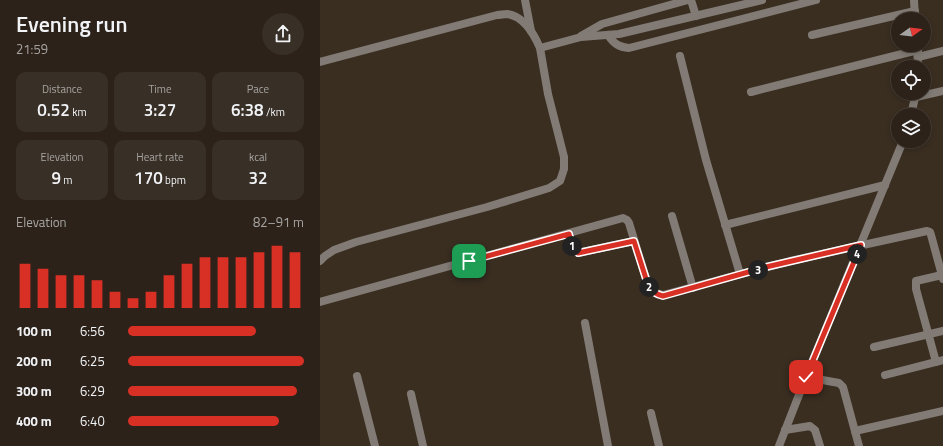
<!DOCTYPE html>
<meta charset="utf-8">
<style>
body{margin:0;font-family:"Titillium Web",sans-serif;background:#382f26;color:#f1f3f6;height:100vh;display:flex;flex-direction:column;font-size:15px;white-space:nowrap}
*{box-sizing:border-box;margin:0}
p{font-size:13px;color:#a6a4a2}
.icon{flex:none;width:22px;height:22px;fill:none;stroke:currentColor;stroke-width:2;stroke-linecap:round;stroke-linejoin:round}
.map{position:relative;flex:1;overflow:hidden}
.side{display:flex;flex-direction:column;background:#2c2219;width:320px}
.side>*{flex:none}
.needle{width:26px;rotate:75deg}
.fabs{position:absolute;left:571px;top:12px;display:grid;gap:8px}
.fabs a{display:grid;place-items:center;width:40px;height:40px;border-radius:50%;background:#2c2219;box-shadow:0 2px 6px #0003,0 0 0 1px #483f38;font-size:20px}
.pin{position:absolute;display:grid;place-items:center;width:34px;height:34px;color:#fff;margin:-17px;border-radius:8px;box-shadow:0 2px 6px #0006}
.km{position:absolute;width:20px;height:20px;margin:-10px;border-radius:50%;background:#222;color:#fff;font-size:11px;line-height:20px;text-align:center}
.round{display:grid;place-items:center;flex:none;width:42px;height:42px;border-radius:21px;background:#382f26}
.overview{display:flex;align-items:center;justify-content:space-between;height:68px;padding:0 16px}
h1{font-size:22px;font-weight:600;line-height:30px}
.figures{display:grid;grid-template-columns:repeat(3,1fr);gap:6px;height:68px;padding:4px 16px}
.figures div{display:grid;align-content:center;border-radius:10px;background:#382f26;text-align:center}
.figures b{font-size:17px;font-weight:600}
.figures small{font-size:11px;font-weight:400}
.figures p{font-size:11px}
.chart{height:112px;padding:8px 16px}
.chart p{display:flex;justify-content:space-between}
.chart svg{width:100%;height:72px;margin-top:4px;stroke:#d93025;stroke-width:6}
ul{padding:0 16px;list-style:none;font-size:13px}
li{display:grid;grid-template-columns:64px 48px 1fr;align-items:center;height:30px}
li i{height:10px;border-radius:5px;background:#d93025}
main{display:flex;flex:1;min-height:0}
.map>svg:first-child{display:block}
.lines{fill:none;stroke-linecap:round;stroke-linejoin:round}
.minor{stroke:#827b75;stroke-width:8}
.tertiary{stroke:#827b75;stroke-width:8}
.route-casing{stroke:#fff;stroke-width:8}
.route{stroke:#d93025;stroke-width:5}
</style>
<main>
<section class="side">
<div class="overview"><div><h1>Evening run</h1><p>21:59</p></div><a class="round"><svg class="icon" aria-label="share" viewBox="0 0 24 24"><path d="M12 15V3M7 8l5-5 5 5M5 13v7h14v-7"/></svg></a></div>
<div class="figures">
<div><p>Distance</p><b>0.52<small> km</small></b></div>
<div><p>Time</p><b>3:27</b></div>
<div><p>Pace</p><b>6:38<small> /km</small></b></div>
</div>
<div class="figures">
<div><p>Elevation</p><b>9<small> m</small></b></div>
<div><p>Heart rate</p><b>170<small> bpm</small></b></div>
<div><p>kcal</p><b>32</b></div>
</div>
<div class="chart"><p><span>Elevation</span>82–91 m</p>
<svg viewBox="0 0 160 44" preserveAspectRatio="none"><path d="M5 44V17M15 44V20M25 44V24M35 44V24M45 44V27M55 44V34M65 44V38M75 44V34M85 44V24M95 44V17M105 44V13M115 44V13M125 44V13M135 44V10M145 44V6M155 44V10"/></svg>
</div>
<ul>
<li><b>100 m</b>6:56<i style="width:73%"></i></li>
<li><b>200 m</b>6:25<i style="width:100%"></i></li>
<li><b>300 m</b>6:29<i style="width:96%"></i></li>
<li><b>400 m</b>6:40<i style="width:86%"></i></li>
</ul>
</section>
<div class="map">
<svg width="623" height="446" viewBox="0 0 623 446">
<rect width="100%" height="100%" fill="#3a2e21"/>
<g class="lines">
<g class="minor">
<path d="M 205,0 L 211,31"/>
<path d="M 371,0 L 376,16"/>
<path d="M 288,35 C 294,44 299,47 309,48 L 496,0"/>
<path d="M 492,35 L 595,11"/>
<path d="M 261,36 L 282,24 L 368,0"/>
<path d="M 360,56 L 386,160 L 420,274"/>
<path d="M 598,57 L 623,51"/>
<path d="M 0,62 L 177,15 C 180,15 184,14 187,14 C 204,16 214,34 220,48 L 261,37 L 299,34 L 442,0"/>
<path d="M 431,92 L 598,50"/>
<path d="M 596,97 L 623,91"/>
<path d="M 352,216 L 373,288"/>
<path d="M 405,225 L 565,185"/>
<path d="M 249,234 L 253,248 L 258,253 L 314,241"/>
<path d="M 0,261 L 5,256 L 14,250 L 36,242 L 167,207 L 229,188 L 240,181 L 244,169 L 244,157 L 228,94 L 220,48"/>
<path d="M 0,302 L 303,218 L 307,220 L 309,223 L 328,285 C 332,292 336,294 343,295 L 470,261 L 607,231 L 610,232 L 611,235 L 623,279"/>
<path d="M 265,323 L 288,446"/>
<path d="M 554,347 L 623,331"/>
<path d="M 616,362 L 596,289 L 596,281 L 622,275"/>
<path d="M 565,375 L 623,360"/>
<path d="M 37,376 L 55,446"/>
<path d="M 486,377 L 519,383 L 523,387 L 539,446"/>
<path d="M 91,394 L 103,446"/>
<path d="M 331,413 L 339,446"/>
<path d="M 465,430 L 490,426 L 495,430 L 500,446"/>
<path d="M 535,431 L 623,411"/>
</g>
<g class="tertiary">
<path d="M 594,0 L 595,19"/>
<path d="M 597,45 L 598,67"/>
<path d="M 591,115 L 596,93"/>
<path d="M 459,446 L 486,377 L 583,141"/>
</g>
</g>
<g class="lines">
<g class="route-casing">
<path id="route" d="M 149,261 L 249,234 L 253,248 L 258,253 L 314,241 L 328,285 C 332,292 336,294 343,296 L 446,267 L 541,245 L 486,377"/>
</g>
<use href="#route" class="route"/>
</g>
</svg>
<div class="fabs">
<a><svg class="needle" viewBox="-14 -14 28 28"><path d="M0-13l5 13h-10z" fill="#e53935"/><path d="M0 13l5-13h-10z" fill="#a6a4a2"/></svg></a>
<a><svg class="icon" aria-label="locate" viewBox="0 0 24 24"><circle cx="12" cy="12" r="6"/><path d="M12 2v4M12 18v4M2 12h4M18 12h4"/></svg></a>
<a><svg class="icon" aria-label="layers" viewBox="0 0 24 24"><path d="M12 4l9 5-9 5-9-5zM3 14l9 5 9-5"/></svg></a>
</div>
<div class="pin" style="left:149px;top:261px;background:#1e9e55"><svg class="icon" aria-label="arrive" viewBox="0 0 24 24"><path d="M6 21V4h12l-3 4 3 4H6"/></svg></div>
<div class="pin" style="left:486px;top:377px;background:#d93025"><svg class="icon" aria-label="check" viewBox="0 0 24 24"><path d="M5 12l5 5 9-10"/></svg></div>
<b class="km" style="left:252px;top:246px">1</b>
<b class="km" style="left:329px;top:287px">2</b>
<b class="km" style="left:438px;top:270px">3</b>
<b class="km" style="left:537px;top:254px">4</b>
</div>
</main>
